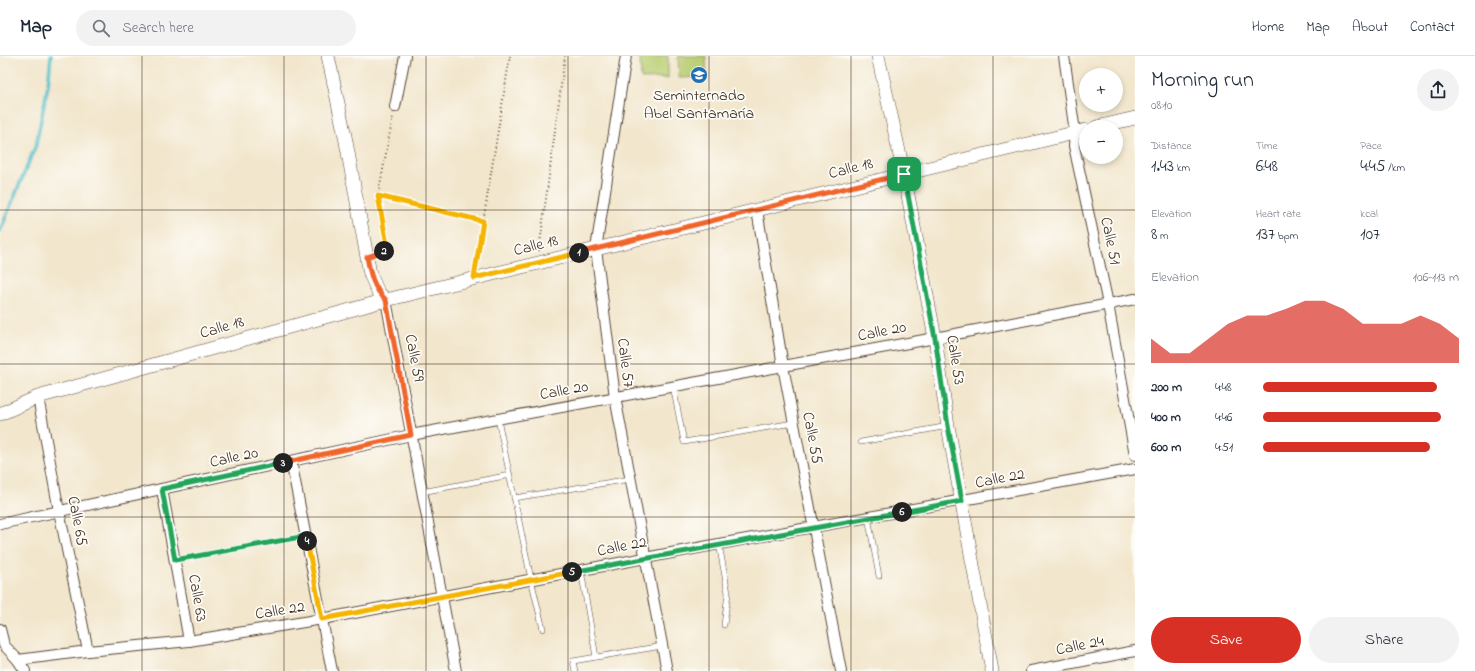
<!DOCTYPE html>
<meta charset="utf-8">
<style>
body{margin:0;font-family:"Indie Flower",sans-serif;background:#f2f2f3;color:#1f2937;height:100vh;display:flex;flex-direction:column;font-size:15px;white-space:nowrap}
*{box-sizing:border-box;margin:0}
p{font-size:13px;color:#747a83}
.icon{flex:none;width:22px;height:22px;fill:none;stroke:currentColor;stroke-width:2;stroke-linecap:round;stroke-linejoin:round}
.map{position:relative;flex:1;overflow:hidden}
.details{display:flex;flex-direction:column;background:#fff;width:340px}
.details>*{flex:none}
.buttons{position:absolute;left:1079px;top:12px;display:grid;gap:8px}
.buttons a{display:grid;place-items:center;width:44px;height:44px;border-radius:50%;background:#fff;box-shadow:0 2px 6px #0003;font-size:20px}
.pin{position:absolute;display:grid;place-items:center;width:34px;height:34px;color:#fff;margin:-17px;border-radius:8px;box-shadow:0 2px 6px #0006}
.km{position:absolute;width:20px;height:20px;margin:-10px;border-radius:50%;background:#222;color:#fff;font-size:11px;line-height:20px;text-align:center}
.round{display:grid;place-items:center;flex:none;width:42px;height:42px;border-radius:21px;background:#f2f2f3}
.headline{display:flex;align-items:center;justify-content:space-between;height:68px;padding:0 16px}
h1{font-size:22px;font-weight:600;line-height:30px}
.metrics{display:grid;grid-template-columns:repeat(3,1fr);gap:6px;height:68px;padding:4px 16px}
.metrics div{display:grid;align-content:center}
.metrics b{font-size:17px;font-weight:600}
.metrics small{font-size:11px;font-weight:400}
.metrics p{font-size:11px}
.chart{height:112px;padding:8px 16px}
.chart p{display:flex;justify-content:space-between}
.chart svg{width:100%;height:72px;margin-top:4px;fill:#d93025;opacity:.7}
.button{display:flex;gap:8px;margin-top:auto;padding:8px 16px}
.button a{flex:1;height:46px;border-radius:24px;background:#d93025;color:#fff;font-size:16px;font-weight:600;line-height:46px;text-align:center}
.button a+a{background:#f2f2f3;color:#1f2937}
ul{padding:0 16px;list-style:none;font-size:13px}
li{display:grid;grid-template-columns:64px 48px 1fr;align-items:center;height:30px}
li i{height:10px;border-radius:5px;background:#d93025}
header{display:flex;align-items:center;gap:24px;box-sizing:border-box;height:56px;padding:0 20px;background:#fff;border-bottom:1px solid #e0e1e3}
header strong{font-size:19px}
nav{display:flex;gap:22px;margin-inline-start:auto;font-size:14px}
.search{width:280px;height:36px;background:#f2f2f3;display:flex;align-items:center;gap:10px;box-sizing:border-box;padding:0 14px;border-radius:22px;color:#747a83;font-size:15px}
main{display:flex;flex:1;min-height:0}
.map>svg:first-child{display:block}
.grass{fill:#b9ce72;stroke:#7a7c48}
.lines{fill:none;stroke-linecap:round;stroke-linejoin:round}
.stream{stroke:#51bec9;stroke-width:3.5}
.service-casing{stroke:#564638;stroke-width:6}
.minor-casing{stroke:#564638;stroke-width:12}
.tertiary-casing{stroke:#564638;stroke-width:14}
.path{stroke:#564638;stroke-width:2;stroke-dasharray:1 3;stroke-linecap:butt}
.service{stroke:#fff;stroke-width:5}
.minor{stroke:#fff;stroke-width:10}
.tertiary{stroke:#fff;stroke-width:13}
.split-1-casing{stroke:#fff;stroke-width:8}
.split-2-casing{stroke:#fff;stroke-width:8}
.split-3-casing{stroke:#fff;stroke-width:8}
.split-4-casing{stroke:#fff;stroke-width:8}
.split-5-casing{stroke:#fff;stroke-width:8}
.split-6-casing{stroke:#fff;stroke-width:8}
.split-7-casing{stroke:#fff;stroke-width:8}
.split-1{stroke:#f0652b;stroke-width:5}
.split-2{stroke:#f5b400;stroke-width:5}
.split-3{stroke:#f0652b;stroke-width:5}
.split-4{stroke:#22a559;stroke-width:5}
.split-5{stroke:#f5b400;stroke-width:5}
.split-6{stroke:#22a559;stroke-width:5}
.split-7{stroke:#22a559;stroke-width:5}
.grid{fill:none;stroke:#3b2a1e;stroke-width:1;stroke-opacity:0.55}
.labels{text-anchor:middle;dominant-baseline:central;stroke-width:3.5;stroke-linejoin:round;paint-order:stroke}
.poi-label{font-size:16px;fill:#3b2a1e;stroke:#fdfcf7}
.street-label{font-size:16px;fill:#3b2a1e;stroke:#fdfcf7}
</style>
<header>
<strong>Map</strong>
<div class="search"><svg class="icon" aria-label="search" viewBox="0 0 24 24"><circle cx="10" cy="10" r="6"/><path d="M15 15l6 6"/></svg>Search here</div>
<nav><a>Home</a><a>Map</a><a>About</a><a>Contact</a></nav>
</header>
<main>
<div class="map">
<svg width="1135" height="615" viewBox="0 0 1135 615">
<rect width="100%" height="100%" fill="#fdfcf7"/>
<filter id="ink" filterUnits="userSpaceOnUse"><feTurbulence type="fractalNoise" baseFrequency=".025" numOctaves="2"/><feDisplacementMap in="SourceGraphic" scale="8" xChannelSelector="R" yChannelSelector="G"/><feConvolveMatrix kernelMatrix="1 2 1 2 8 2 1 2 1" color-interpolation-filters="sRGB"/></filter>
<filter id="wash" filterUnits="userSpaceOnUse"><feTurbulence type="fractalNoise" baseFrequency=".012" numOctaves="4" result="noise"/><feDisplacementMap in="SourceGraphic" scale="16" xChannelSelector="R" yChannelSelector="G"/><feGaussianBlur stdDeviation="0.9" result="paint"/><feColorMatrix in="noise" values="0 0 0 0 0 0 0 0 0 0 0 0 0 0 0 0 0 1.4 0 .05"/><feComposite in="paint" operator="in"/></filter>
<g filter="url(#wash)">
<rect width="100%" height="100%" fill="#f2e6cc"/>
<g class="grass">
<path d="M 640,0 L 668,0 L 668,22 L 641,23 Z"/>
<path d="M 678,0 L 706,0 L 707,21 L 679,22 Z"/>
</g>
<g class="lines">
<path class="stream" d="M 0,175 L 36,89 L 48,29 L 51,0"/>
</g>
</g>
<g filter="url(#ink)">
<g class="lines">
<g class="service-casing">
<g id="service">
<path d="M 673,330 L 684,386 L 793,367"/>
<path d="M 498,363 L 531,523 L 543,573"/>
<path d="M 861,386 L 948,370"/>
<path d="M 422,436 L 510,419"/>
<path d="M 514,442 L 630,423"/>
<path d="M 868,461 L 879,520"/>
<path d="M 719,488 L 728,537 L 724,569"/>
<path d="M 175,504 L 306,480"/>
<path d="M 581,514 L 596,601"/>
<path d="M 575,615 L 573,605 L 662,590"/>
</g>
</g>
<g class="minor-casing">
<g id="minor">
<path d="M 626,0 L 596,193 L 615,341 L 667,615"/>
<path d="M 1064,0 L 1075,76 L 1074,90 L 1108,248 L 1135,399"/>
<path d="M 395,51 L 405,0"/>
<path d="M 757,154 L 783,310 L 841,615"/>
<path d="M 386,244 L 456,615"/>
<path d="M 38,341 L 59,455 L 88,595"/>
<path d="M 291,405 L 332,615"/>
<path d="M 162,433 L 189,585"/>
<path d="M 0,468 L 411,379 L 935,282 L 1135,243"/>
<path d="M 0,573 L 4,589 L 18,604 L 25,615"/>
<path d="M 18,604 L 88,595 L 189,585 L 322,563 L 719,488 L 1135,413"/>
<path d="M 1031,615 L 1135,595"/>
</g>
</g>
<g class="tertiary-casing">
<g id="tertiary">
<path d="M 328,0 L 345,80 L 370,218 L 378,236 L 386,244"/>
<path d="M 878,0 L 904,118 L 935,282 L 948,370 L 992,615"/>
<path d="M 1097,71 L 1135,62"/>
<path d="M 0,358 L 38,341 L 386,244 L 1086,74"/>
</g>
</g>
<g class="path">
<path d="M 378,140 L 483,165"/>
<path d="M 539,195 L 565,0"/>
<path d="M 378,197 L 388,194 L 378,140 L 393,60"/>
<path d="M 476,210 L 510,0"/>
</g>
<use href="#service" class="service"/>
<use href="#minor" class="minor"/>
<use href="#tertiary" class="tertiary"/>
</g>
</g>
<g class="lines" filter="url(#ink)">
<g class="split-1-casing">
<path id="split-1" d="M 579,197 L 904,118"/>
</g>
<g class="split-2-casing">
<path id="split-2" d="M 384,195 L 388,194 L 378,140 L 483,165 L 474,222 L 579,197"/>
</g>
<g class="split-3-casing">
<path id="split-3" d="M 283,407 L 411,379 L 386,244 C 373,232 370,217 367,201 L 384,195"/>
</g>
<g class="split-4-casing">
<path id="split-4" d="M 283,407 L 162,433 L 175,504 L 306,480 L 307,485"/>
</g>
<g class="split-5-casing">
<path id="split-5" d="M 307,485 L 322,563 L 572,516"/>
</g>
<g class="split-6-casing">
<path id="split-6" d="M 572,516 L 902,456"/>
</g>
<g class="split-7-casing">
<path id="split-7" d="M 902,456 L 962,445 L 948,370 L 935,282 L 904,118"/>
</g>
<use href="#split-1" class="split-1"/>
<use href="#split-2" class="split-2"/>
<use href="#split-3" class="split-3"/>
<use href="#split-4" class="split-4"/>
<use href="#split-5" class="split-5"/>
<use href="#split-6" class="split-6"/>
<use href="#split-7" class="split-7"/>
</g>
<path class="grid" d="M 142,0 L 142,615M 284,0 L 284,615M 426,0 L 426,615M 568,0 L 568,615M 709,0 L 709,615M 851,0 L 851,615M 993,0 L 993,615M 0,154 L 1135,154M 0,308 L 1135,308M 0,461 L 1135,461"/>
<defs>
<g id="school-disc" transform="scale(0.9)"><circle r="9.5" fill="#1f6fb2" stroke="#fdfcf7"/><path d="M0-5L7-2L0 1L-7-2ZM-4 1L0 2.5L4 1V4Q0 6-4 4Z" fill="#fff"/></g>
</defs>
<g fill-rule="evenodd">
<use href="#school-disc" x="699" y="19"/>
</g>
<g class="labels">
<g class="poi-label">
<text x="699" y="40">Seminternado<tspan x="699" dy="18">Abel Santamaría</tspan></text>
</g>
<g class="street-label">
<text transform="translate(851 113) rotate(-14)">Calle 18</text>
<text transform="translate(1110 185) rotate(78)">Calle 51</text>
<text transform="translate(536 190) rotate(-14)">Calle 18</text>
<text transform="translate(222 272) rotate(-16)">Calle 18</text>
<text transform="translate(882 276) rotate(-11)">Calle 20</text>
<text transform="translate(414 302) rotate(79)">Calle 59</text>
<text transform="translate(955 304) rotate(81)">Calle 53</text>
<text transform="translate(625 307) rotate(83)">Calle 57</text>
<text transform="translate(564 335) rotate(-10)">Calle 20</text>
<text transform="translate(812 382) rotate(79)">Calle 55</text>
<text transform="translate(234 402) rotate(-12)">Calle 20</text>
<text transform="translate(1000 423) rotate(-11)">Calle 22</text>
<text transform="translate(77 465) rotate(79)">Calle 65</text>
<text transform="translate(622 491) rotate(-11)">Calle 22</text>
<text transform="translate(197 542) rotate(80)">Calle 63</text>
<text transform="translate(280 555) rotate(-9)">Calle 22</text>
<text transform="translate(1080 590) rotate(-11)">Calle 24</text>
</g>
</g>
</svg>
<div class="buttons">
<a>+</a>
<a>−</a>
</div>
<div class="pin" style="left:904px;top:118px;background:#1e9e55"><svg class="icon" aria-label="arrive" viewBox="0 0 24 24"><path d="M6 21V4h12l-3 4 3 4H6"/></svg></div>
<b class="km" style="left:579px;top:197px">1</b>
<b class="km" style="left:384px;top:195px">2</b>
<b class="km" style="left:283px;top:407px">3</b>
<b class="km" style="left:307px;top:485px">4</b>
<b class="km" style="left:572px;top:516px">5</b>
<b class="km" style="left:902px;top:456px">6</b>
</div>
<section class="details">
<div class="headline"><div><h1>Morning run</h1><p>08:10</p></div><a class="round"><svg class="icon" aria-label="share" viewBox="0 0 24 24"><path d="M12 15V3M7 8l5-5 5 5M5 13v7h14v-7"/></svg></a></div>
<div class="metrics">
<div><p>Distance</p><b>1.43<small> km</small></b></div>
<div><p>Time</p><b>6:48</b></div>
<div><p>Pace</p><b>4:45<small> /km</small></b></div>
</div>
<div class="metrics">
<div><p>Elevation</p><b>8<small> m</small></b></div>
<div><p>Heart rate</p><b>137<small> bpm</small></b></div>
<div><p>kcal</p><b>107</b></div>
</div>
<div class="chart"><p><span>Elevation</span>106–113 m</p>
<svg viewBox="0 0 160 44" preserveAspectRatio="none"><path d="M0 44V29L10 38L20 38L30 29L40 20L50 15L60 15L70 11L80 6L90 6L100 11L110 20L120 20L130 20L140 15L150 20L160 29V44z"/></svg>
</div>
<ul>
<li><b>200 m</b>4:48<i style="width:89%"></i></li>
<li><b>400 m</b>4:46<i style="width:91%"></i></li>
<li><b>600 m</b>4:51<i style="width:85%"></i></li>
</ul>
<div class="button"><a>Save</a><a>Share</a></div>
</section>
</main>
